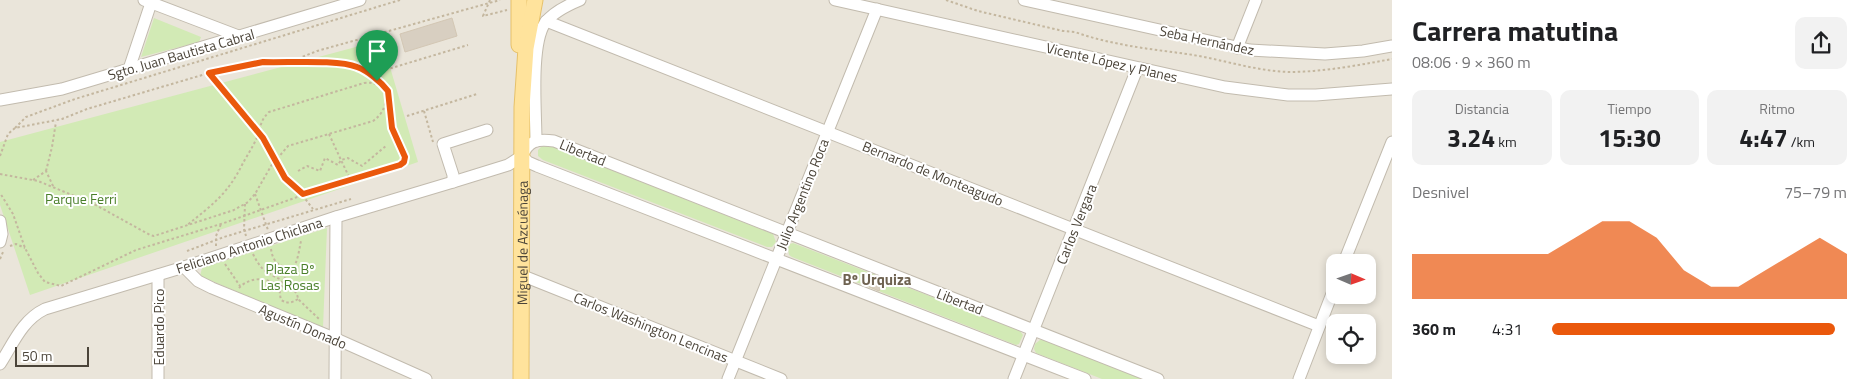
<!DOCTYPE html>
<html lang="es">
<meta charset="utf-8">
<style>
body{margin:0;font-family:"Titillium Web",sans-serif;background:#f2f2f2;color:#202124;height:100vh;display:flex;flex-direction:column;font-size:19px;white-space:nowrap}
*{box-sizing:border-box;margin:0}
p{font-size:16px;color:#757577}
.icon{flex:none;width:28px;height:28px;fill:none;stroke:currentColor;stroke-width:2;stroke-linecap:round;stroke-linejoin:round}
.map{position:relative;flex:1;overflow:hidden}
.sheet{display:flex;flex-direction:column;background:#fff;width:475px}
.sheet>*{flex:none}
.needle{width:32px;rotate:92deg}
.controls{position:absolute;left:1326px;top:254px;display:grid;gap:10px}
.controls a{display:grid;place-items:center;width:50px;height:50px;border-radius:10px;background:#fff;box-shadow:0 2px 8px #0003;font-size:25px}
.scale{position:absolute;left:15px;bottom:12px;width:74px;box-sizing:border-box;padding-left:5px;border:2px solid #4b4439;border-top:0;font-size:14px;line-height:18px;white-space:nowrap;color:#4b4439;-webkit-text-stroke:4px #fff;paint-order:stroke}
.pin{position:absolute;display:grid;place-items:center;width:42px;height:42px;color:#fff;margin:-51px -21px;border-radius:50% 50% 50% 0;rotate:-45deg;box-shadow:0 0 5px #0007}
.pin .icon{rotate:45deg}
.round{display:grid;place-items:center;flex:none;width:52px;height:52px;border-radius:10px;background:#f2f2f2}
.headline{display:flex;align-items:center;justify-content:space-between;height:85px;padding:0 20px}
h1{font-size:28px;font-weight:700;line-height:38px}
.stats{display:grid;grid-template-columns:repeat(3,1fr);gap:8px;height:85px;padding:5px 20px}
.stats div{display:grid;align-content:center;border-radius:10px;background:#f2f2f2;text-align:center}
.stats b{font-size:25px;font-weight:700}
.stats small{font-size:14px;font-weight:400}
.stats p{font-size:14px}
.chart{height:140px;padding:10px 20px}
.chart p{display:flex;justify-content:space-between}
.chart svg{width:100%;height:90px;margin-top:5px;fill:#ea580c;opacity:.7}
ul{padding:0 20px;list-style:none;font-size:16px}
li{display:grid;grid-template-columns:80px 60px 1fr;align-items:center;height:38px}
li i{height:12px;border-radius:6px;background:#ea580c}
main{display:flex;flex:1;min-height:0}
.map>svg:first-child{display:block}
.residential{fill:#eae5da;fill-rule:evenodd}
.green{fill:#d2eab5}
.building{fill:#d8cfc1;stroke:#d3c7b4}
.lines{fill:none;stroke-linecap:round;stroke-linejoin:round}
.minor-casing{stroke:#c2bbae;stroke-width:13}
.major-casing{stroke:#e6c16a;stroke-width:17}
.path{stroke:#c4b79f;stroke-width:2;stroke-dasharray:2.5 2.5;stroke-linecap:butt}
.minor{stroke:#fff;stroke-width:11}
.major{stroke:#ffe39c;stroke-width:15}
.route-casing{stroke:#fff;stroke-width:10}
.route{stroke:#ea580c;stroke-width:6}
.labels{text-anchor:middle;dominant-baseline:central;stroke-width:4;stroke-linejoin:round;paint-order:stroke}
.street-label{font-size:14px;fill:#4b4439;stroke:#fff}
.park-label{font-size:14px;fill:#4a7f2a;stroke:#fff}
.neighbourhood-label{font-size:15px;font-weight:bold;fill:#6e6250;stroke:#fff}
</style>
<main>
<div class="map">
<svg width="1392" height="379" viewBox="0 0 1392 379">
<rect width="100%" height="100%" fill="#f6f3ec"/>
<path class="residential" d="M 0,0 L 1392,0 L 1392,379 L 0,379 ZM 1335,262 L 1368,262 L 1368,295 L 1335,295 ZM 1335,322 L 1368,322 L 1368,355 L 1335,355 Z"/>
<g class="green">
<path d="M 154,18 L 201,37 L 199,42 L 141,57 Z"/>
<path d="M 382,40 L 418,162 L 30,295 L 0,205 L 0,142 Z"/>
<path d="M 543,145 L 551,146 L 773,234 L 776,242 L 772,247 L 767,247 L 543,160 L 538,156 L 538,150 Z"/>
<path d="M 327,228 L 323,328 L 200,276 L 202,268 Z"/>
<path d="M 793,243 L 1020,331 L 1023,335 L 1019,344 L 1016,345 L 792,257 L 789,255 L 788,248 L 790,244 Z"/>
<path d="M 1040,340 L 1044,340 L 1142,379 L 1102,379 L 1036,353 L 1034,349 L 1035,344 Z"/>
</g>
<g class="building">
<path d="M 452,18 L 457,36 L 405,52 L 400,34 Z"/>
<path d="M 868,277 L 883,283 L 879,291 L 865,285 Z"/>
</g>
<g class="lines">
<g class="minor-casing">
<g id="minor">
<path d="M 144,0 L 241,37"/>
<path d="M 835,0 L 1225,87 L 1288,95 L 1316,95 L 1392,89"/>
<path d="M 1024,0 L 1250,50 L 1325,54 L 1363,51 L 1392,46"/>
<path d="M 546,21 L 1319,326"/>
<path d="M 1237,48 L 1256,0"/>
<path d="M 129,69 L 152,0"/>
<path d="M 0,100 L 62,89 L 360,0"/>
<path d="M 536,141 C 536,112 530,45 545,23 C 553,12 568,5 580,0"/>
<path d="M 522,156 C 529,140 537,139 554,141 L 1158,379"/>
<path d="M 522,156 L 528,162 L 537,166 L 1085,379"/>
<path d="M 453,182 L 453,175 L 443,144 L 487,130"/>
<path d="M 0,221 L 2,234 L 0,242"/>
<path d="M 1344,262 L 1392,142"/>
<path d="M 184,267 L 198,281 L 212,288 L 334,338 L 426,379"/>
<path d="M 521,275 L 781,379"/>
<path d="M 0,364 C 13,344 22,320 45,309 L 184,267 L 336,217 L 453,182 L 508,165 L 522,156"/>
<path d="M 158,379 L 158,275"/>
<path d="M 335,379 L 336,217"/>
<path d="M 728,379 L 877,9"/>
<path d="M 1014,379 L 1137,69"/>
<path d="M 1299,379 L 1335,286"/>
</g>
</g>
<g class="major-casing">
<g id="major">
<path d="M 519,45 L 519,0"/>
<path id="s1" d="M 521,379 L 522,107 L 526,48 L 535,0"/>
</g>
</g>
<g class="path">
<path d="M 490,0 L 483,16 L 507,10"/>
<path d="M 946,0 L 978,11 L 1063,31 L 1075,32 C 1111,45 1150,49 1187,54 C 1221,59 1255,71 1289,72 C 1324,72 1359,65 1392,59"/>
<path d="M 295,63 L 302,57 L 317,51 L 500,0"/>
<path d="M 209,73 L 263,138 L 285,178 L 297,188 L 313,209"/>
<path d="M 377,82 L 385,70 L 468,45"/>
<path d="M 424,111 L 433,142"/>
<path d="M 407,116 L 477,94"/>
<path d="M 15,128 L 26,117 L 75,99 L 400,0"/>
<path d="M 329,134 L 341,160 L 348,158 L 362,166 L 387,145"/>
<path d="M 0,156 L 8,134 L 15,128 L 62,119 L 87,109 L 209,73 L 258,63 L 348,64 L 364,70 L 388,91 L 392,128 L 405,157 L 404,161 L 400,165 L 303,195 L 224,223 L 136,250 L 61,286 L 45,282 L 38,273 L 25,248 L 13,214 L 0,193"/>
<path d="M 46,171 L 52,147 L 56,122"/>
<path d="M 298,171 L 307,166 L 320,171 L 325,158 L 338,165 L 341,160 L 350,179"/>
<path d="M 0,174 L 38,181 L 94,204 L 150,235 L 154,236 L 234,210 L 248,202 L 255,194 L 271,166 L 288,146 L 373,121 C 392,108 390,80 364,83 L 269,112 C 262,119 261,123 259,132 C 256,142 248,154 243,163 C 228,194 212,205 186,226"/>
<path d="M 33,180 L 46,171 L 54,188"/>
<path d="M 255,194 L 268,230"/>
<path d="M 245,204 L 244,229 L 246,236"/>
<path d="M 10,246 L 16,244 L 25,248"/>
<path d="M 216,246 L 216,236 L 221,224"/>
<path d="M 271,249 C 273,263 280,268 294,267"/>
<path d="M 187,251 L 224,237 L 351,199"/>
<path d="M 253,254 C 261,270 266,273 282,280"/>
<path d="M 0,259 L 3,252"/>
<path d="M 225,264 L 240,286"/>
<path d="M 239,288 C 246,280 259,277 269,281 C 273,282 276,285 280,286 C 289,288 297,289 298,299 L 319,319"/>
<path d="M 298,299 C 291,303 288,304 281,300 C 277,282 283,282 293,268 C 298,261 299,250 301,241"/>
</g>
<use href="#minor" class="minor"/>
<use href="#major" class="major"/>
</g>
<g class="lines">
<g class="route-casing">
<path id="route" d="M 263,62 C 286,63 338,59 357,67 C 368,71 381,82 388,91 L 392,128 L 405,157 L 404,162 L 400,165 L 303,194 L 285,178 L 263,138 L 209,73 Z"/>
</g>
<use href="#route" class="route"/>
</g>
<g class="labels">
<g class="street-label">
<text transform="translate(1207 40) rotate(12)">Seba Hernández</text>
<text transform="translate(181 54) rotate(-16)">Sgto. Juan Bautista Cabral</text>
<text transform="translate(1112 62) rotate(13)">Vicente López y Planes</text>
<text transform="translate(583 152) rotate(22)">Libertad</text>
<text transform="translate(933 173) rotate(22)">Bernardo de Monteagudo</text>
<text transform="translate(802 194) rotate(-68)">Julio Argentino Roca</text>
<text transform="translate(1076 224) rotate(-68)">Carlos Vergara</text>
<text stroke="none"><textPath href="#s1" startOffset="136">Miguel de Azcuénaga</textPath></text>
<text transform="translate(249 245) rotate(-18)">Feliciano Antonio Chiclana</text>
<text transform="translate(960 301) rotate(21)">Libertad</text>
<text transform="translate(303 326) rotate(23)">Agustín Donado</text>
<text transform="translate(158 327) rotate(-90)">Eduardo Pico</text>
<text transform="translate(651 327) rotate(22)">Carlos Washington Lencinas</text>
</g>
<g class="park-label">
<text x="81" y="198">Parque Ferri</text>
<text x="290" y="268">Plaza Bº<tspan x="290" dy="16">Las Rosas</tspan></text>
</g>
<g class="neighbourhood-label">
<text x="877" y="279">Bº Urquiza</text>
</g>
</g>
</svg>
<div class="controls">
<a><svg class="needle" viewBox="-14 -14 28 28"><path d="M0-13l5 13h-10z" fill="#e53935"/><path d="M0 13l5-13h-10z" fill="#757577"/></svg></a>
<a><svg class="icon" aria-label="locate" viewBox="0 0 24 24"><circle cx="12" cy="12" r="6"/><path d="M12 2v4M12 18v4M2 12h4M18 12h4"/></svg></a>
</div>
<div class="scale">50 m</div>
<div class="pin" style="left:377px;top:81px;background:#1e9e55"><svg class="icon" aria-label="arrive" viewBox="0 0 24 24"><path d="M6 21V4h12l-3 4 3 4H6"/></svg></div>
</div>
<section class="sheet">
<div class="headline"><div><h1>Carrera matutina</h1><p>08:06 · 9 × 360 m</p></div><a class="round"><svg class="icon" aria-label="share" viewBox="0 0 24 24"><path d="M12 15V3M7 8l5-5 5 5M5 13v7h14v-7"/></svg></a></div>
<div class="stats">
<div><p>Distancia</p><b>3.24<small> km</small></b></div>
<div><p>Tiempo</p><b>15:30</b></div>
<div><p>Ritmo</p><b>4:47<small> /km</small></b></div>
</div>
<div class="chart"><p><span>Desnivel</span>75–79 m</p>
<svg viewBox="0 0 160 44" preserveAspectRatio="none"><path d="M0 44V22L10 22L20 22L30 22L40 22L50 22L60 14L70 6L80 6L90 14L100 30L110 38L120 38L130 30L140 22L150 14L160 22V44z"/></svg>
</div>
<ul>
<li><b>360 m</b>4:31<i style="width:96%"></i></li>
</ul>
</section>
</main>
